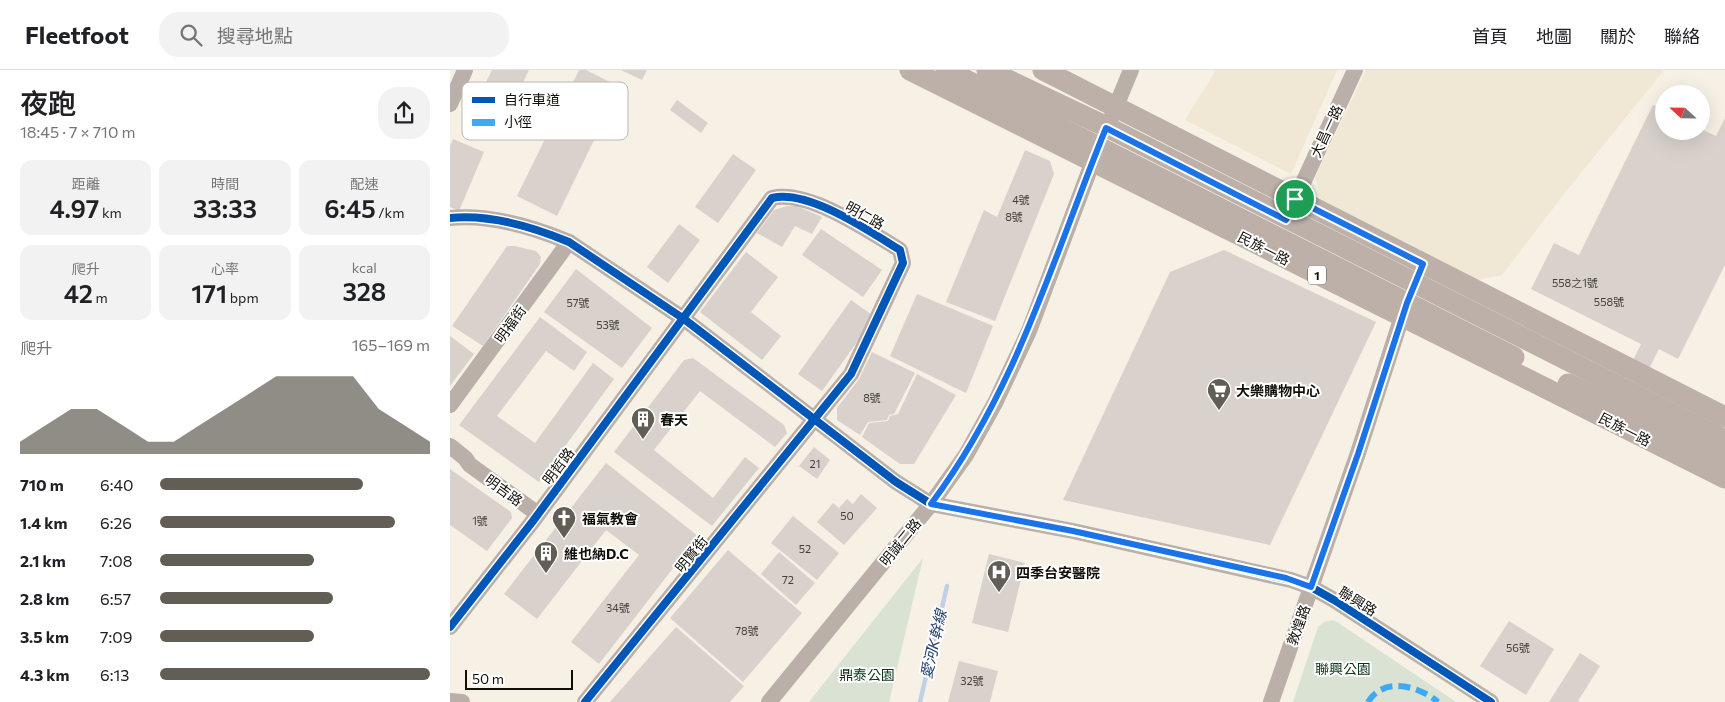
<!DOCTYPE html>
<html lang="zh-TW">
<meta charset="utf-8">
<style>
body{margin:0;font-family:Commissioner,"Noto Sans TC",sans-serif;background:#f2f2f2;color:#202124;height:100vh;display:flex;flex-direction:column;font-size:19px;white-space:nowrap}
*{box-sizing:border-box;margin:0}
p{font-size:16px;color:#757577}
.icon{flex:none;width:28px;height:28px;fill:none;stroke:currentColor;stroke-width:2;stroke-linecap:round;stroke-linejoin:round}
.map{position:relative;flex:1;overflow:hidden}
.side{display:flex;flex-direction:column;background:#fff;width:450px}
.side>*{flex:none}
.needle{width:32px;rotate:292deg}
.fabs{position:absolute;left:1205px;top:15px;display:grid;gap:10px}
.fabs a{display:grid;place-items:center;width:55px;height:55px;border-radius:50%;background:#fff;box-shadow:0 5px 20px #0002;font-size:25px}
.scale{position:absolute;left:15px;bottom:12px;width:108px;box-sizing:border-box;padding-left:5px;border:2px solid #120f08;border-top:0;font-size:14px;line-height:18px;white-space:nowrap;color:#120f08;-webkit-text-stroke:4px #fff;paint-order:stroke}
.pin{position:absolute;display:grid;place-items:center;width:42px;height:42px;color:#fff;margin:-21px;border:2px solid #fff;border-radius:50%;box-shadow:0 1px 5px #0007}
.round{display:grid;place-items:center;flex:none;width:52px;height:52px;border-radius:20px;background:#f2f2f2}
.summary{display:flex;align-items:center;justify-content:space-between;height:85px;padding:0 20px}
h1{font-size:28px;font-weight:600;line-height:38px}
.metrics{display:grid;grid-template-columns:repeat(3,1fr);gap:8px;height:85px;padding:5px 20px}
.metrics div{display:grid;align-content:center;border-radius:12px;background:#f2f2f2;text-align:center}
.metrics b{font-size:25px;font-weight:600}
.metrics small{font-size:14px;font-weight:400}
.metrics p{font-size:14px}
.chart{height:140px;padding:10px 20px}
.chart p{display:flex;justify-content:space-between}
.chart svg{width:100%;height:90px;margin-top:5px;fill:#625e55;opacity:.7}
ul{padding:0 20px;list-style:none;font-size:16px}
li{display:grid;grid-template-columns:80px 60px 1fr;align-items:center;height:38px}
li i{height:12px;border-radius:6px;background:#625e55}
header{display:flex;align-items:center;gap:30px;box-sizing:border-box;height:70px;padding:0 25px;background:#fff;border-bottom:1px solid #e0e0e0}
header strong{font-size:24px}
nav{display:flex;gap:28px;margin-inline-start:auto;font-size:18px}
.search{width:350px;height:45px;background:#f2f2f2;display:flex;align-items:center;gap:12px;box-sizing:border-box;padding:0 18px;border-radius:20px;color:#757577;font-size:19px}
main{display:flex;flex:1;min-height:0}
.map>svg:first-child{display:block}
.built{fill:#f0e8d4}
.green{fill:#d9e2d3}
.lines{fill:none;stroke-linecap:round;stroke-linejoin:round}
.stream{stroke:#c2d0e5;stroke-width:4.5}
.building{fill:#d9d2cc}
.minor{stroke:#baafa9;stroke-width:16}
.major{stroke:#bcb0a9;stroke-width:21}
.quiet{stroke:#3fa9f5;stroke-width:6;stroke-dasharray:12 6;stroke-linecap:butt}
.cycleway-casing{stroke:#fff;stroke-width:11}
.cycleway{stroke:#0057b8;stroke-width:8}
.route-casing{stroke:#fff;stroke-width:10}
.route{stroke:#1a73e8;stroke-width:6}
.labels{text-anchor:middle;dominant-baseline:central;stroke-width:4;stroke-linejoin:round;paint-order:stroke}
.number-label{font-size:11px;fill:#444039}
.shield{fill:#fff;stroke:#595752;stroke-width:1}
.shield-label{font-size:12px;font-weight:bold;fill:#120f08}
.street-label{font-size:14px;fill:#120f08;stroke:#fff}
.poi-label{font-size:14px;font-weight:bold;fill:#120f08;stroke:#fff;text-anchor:start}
.park-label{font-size:14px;fill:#0a3317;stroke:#fff}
.water-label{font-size:15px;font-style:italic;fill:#274370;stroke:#fff}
.key{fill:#fff;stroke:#b8b7b5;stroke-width:1}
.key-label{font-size:14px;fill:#120f08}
</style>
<header>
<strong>Fleetfoot</strong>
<div class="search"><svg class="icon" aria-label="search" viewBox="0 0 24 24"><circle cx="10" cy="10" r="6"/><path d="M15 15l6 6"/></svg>搜尋地點</div>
<nav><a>首頁</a><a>地圖</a><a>關於</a><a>聯絡</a></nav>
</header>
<main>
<section class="side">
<div class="summary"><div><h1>夜跑</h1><p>18:45 · 7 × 710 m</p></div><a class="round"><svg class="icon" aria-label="share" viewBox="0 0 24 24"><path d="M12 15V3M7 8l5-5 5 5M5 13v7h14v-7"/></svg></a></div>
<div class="metrics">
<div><p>距離</p><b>4.97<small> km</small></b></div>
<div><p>時間</p><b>33:33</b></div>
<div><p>配速</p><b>6:45<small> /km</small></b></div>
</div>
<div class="metrics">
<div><p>爬升</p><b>42<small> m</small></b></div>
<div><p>心率</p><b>171<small> bpm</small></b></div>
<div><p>kcal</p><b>328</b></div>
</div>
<div class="chart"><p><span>爬升</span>165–169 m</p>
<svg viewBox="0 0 160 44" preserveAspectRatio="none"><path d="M0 44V38L10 30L20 22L30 22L40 30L50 38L60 38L70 30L80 22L90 14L100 6L110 6L120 6L130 6L140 22L150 30L160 38V44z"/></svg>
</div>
<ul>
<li><b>710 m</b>6:40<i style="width:75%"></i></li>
<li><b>1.4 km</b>6:26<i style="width:87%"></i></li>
<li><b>2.1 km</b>7:08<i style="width:57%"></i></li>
<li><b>2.8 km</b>6:57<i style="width:64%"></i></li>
<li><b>3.5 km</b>7:09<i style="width:57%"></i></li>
<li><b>4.3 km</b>6:13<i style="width:100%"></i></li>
</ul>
</section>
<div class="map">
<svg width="1275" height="632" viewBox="0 0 1275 632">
<rect width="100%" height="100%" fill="#f6f0e5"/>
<g class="built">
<path d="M 766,0 L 887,0 L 841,104 L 735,50 Z"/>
<path d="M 916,0 L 1214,0 L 1114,124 L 1052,205 L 1027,210 L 871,131 L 865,107 Z"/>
</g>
<g class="green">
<path d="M 473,488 L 439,632 L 359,632 Z"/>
<path d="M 883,550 L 887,552 L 1006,632 L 843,632 L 868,557 L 874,552 Z"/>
</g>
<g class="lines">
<path class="stream" d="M 470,632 L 497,516"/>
</g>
<g class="building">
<path d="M 42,0 L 79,0 L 45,70 L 15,55 Z"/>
<path d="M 129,0 L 136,0 L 170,17 L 107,146 L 67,126 Z"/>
<path d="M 171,0 L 197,0 L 192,10 Z"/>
<path d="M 227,30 L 258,53 L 251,63 L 220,40 Z"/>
<path d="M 1203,35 L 1214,40 L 1214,61 L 1251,61 L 1251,59 L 1266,66 L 1275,48 L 1275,195 L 1228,289 L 1209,279 L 1196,305 L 1180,296 L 1191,274 L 1081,219 L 1104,173 L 1129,185 Z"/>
<path d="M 3,69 L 34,82 L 9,141 L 0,137 L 0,76 Z"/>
<path d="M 575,80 L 600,91 L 604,104 L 545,251 L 496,232 L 534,140 L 547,147 Z"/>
<path d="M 283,84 L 306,100 L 268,153 L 245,137 Z"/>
<path d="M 337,136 L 347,136 L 372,147 L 362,164 L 345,156 L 332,177 L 307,163 L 324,140 Z"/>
<path d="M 229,154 L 250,170 L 218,213 L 197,197 Z"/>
<path d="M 371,159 L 432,200 L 413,227 L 352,185 Z"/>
<path d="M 57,176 L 64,176 L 86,181 L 91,187 L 90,194 L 33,276 L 2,256 Z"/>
<path d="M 774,180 L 926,252 L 820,475 L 613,430 L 720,202 Z"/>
<path d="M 296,182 L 328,207 L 301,242 L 331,266 L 312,290 L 250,242 Z"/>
<path d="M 126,199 L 202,258 L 172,298 L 94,242 Z"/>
<path d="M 467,224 L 543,256 L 516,323 L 440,286 Z"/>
<path d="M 401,230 L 425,247 L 372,321 L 348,304 Z"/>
<path d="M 90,247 L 137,282 L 124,301 L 96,281 L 47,346 L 85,373 L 143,293 L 164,309 L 89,412 L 9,355 Z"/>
<path d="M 0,266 L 24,284 L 0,316 Z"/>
<path d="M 422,282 L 465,303 L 444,344 L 439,345 L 437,350 L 418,352 L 410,365 L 387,350 L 387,338 L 409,309 Z"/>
<path d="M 243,288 L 334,355 L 337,363 L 325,377 L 250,321 L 204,380 L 263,428 L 295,387 L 309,398 L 262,456 L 164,382 L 234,290 Z"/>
<path d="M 467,304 L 506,325 L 464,394 L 450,394 L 412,367 L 419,353 L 438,351 L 440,346 L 448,344 Z"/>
<path d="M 364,377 L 380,390 L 367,409 L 349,396 Z"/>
<path d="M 156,393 L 248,466 L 149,594 L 121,572 L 189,485 L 156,460 L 87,549 L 54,524 Z"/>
<path d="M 0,399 L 61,442 L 62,448 L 37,481 L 0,455 Z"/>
<path d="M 411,424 L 427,438 L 394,475 L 367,452 L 383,433 L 389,438 L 397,429 L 403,434 Z"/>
<path d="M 343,446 L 389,483 L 367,510 L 321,473 Z"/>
<path d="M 278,480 L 352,543 L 293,612 L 220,548 Z"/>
<path d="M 329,482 L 365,513 L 346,535 L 311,504 Z"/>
<path d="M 539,484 L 575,493 L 558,562 L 522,553 Z"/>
<path d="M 1059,551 L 1104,579 L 1076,625 L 1030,596 Z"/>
<path d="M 226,557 L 294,616 L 280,632 L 160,632 Z"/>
<path d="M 1130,583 L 1150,596 L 1128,631 L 1130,632 L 1099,632 Z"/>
<path d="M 509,591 L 548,601 L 540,632 L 498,632 Z"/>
</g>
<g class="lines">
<g class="minor">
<path d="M 0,34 L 15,0"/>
<path d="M 662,46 L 681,0"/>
<path d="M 841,139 L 905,0"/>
<path d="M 0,148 C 40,144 83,157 119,172 L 234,249 L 446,412 L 481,434 L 623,461 L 841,510 L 861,517 L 884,530 L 1041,632"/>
<path d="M 0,335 L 119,172"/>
<path d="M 0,376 L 15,388 L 20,395 L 88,444"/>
<path d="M 0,557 L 83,451 L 322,128 C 358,119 419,161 450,180 L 453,193 L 401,304 L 135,632"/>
<path d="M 0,631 L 12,632"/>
<path d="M 319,632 L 481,434 L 516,385 L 545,333 L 579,261 L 646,83"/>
<path d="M 821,632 L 908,383 L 955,237"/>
</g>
<g class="major">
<path d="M 460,0 L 1275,408"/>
<path d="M 496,0 L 1064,287"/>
<path d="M 537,0 L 657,57 L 1275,370"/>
<path d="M 593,0 L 1275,347"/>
<path d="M 1118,314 L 1275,390"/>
</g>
<path class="quiet" d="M 918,632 C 934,606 969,616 988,632"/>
<g class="cycleway-casing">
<g id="cycleway">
<path d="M 0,148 C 40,144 83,157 119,172 L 234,249 L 446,412 L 481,434 L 623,461 L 841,510 L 861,517 L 884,530 L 1041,632"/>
<path d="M 0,557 L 83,451 L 322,128 C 358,119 419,161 450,180 L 453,193 L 401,304 L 135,632"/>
</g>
</g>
<use href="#cycleway" class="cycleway"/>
</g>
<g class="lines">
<g class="route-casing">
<path id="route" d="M 656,58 L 836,150 L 845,129 L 973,194 L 957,233 L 908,384 L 861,517 L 836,508 L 623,461 L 481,434 C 567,319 603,188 656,58 Z"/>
</g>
<use href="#route" class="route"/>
</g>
<defs>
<g id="supermarket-pin" transform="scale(1.25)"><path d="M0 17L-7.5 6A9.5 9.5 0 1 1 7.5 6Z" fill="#625e55" stroke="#fff"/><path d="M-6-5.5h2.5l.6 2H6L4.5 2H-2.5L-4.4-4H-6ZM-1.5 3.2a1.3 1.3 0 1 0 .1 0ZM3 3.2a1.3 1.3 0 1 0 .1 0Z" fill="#fff"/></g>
<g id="building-pin" transform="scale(1.25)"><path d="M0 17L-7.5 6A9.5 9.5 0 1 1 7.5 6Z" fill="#625e55" stroke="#fff"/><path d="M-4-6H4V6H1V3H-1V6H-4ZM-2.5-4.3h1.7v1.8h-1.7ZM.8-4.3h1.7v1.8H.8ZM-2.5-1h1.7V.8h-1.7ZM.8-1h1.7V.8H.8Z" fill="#fff"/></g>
<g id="church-pin" transform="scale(1.25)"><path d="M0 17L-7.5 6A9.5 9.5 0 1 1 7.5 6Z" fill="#625e55" stroke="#fff"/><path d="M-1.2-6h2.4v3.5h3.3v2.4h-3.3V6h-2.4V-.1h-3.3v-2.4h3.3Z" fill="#fff"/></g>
<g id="hospital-pin" transform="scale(1.25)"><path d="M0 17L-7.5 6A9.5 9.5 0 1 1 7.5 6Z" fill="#625e55" stroke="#fff"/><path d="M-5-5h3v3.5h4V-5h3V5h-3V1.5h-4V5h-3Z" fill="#fff"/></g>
</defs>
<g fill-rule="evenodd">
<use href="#supermarket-pin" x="769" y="320"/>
<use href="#building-pin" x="193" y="349"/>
<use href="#church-pin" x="114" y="448"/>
<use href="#building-pin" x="96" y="483"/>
<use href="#hospital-pin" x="549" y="502"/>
</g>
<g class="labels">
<g class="number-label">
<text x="571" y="129">4號</text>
<text x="564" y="146">8號</text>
<text x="1125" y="212">558之1號</text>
<text x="1159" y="231">558號</text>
<text x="128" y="232">57號</text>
<text x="158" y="254">53號</text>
<text x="422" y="327">8號</text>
<text x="365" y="393">21</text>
<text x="397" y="445">50</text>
<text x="30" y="450">1號</text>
<text x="355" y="478">52</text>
<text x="338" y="509">72</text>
<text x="168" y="537">34號</text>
<text x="297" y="560">78號</text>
<text x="1068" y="577">56號</text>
<text x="522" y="610">32號</text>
</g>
<rect class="shield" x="858" y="195.5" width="18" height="19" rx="4"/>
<g class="shield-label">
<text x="867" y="205">1</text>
</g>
<g class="street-label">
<text transform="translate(876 61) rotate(-65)">大昌一路</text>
<text transform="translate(415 145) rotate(29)">明仁路</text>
<text transform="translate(814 178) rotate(27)">民族一路</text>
<text transform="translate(60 254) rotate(-54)">明福街</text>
<text transform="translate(1175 359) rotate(27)">民族一路</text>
<text transform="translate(108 396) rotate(-53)">明哲路</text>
<text transform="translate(54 420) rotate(36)">明吉路</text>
<text transform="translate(450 472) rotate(-51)">明誠二路</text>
<text transform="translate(241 484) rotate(-51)">明賢街</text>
<text transform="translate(908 531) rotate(32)">聯興路</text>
<text transform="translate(848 555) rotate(-70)">敦煌路</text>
</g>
<g class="poi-label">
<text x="786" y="320">大樂購物中心</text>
<text x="210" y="349">春天</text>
<text x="132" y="448">福氣教會</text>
<text x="114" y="483">維也納D.C</text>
<text x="566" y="502">四季台安醫院</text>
</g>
<g class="park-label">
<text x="893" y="598">聯興公園</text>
<text x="417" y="604">鼎泰公園</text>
</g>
<g class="water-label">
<text transform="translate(483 574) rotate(-77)">愛河K幹線</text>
</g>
</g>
<rect x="12" y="12" width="166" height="58" rx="8" class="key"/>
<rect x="22" y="27" width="23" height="6" fill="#0057b8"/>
<rect x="22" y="49" width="23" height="7" fill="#3fa9f5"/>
<g class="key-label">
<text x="54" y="35">自行車道</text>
<text x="54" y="57">小徑</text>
</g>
</svg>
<div class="fabs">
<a><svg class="needle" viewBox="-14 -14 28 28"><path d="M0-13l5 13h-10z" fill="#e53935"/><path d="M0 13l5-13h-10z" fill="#757577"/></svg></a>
</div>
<div class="scale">50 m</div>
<div class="pin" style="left:845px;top:129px;background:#1e9e55"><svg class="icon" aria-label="arrive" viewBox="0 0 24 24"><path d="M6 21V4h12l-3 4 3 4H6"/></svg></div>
</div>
</main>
